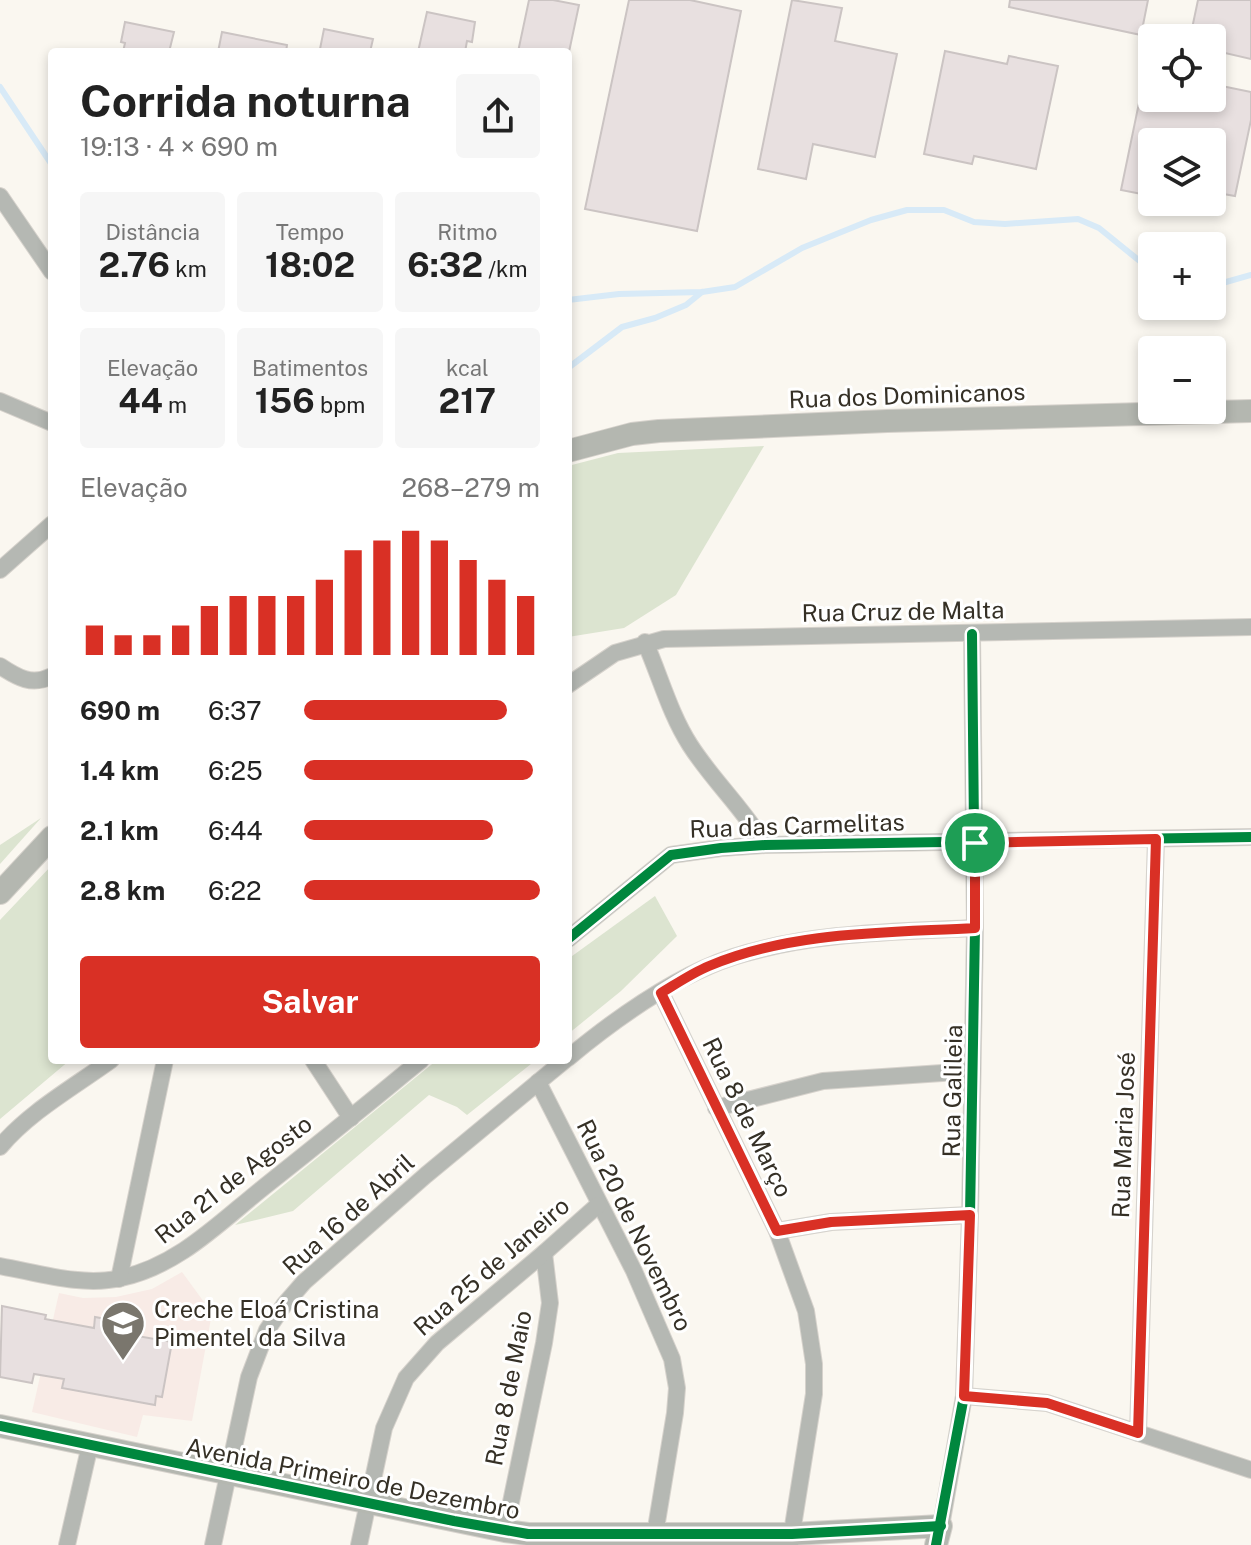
<!DOCTYPE html>
<html lang="pt">
<meta charset="utf-8">
<style>
body{margin:0;font-family:"Public Sans",sans-serif;background:#f6f6f6;color:#222;height:100vh;display:flex;flex-direction:column;font-size:30px;white-space:nowrap}
*{box-sizing:border-box;margin:0}
p{font-size:26px;color:#767676}
.icon{flex:none;width:44px;height:44px;fill:none;stroke:currentColor;stroke-width:2;stroke-linecap:round;stroke-linejoin:round}
.map{position:relative;flex:1;overflow:hidden}
.details{position:absolute;left:48px;top:48px;width:524px;height:1016px;display:flex;flex-direction:column;background:#fff;border-radius:8px;box-shadow:0 4px 12px #0003}
.details>*{flex:none}
.fabs{position:absolute;left:1138px;top:24px;display:grid;gap:16px}
.fabs a{display:grid;place-items:center;width:88px;height:88px;border-radius:8px;background:#fff;box-shadow:0 4px 12px #0003;font-size:40px}
.pin{position:absolute;display:grid;place-items:center;width:68px;height:68px;color:#fff;margin:-34px;border:4px solid #fff;border-radius:50%;box-shadow:0 2px 8px #0007}
.round{display:grid;place-items:center;flex:none;width:84px;height:84px;border-radius:8px;background:#f6f6f6}
.overview{display:flex;align-items:center;justify-content:space-between;height:136px;padding:0 32px}
h1{font-size:44px;font-weight:700;line-height:60px}
.metrics{display:grid;grid-template-columns:repeat(3,1fr);gap:12px;height:136px;padding:8px 32px}
.metrics div{display:grid;align-content:center;border-radius:8px;background:#f6f6f6;text-align:center}
.metrics b{font-size:34px;font-weight:700}
.metrics small{font-size:22px;font-weight:400}
.metrics p{font-size:22px}
.chart{height:224px;padding:16px 32px}
.chart p{display:flex;justify-content:space-between}
.chart svg{width:100%;height:144px;margin-top:8px;stroke:#d93025;stroke-width:6}
.primary-button{display:flex;gap:16px;margin-top:auto;padding:16px 32px}
.primary-button a{flex:1;height:92px;border-radius:8px;background:#d93025;color:#fff;font-size:32px;font-weight:700;line-height:92px;text-align:center}
ul{padding:0 32px;list-style:none;font-size:26px}
li{display:grid;grid-template-columns:128px 96px 1fr;align-items:center;height:60px}
li i{height:20px;border-radius:10px;background:#d93025}
.map>svg:first-child{display:block}
.education{fill:#f8ebe6}
.green{fill:#dce4d0}
.lines{fill:none;stroke-linecap:round;stroke-linejoin:round}
.stream{stroke:#d8eaf7;stroke-width:6}
.building{fill:#e8e0e0;stroke:#cbc4c3;stroke-width:2}
.street-casing{stroke:#d6d2cc;stroke-width:18}
.secondary-casing{stroke:#d6d2cc;stroke-width:24}
.street{stroke:#b5b8b3;stroke-width:16}
.secondary{stroke:#b4b7b0;stroke-width:22}
.cycleway-casing{stroke:#fff;stroke-width:15}
.cycleway{stroke:#00873e;stroke-width:10}
.route-casing{stroke:#fff;stroke-width:16}
.route{stroke:#d93025;stroke-width:10}
.labels{text-anchor:middle;dominant-baseline:central;stroke-width:6;stroke-linejoin:round;paint-order:stroke}
.street-label{font-size:24px;fill:#353026;stroke:#fff}
.poi-label{font-size:24px;fill:#353026;stroke:#fff;text-anchor:start}
</style>
<div class="map">
<svg width="1251" height="1545" viewBox="0 0 1251 1545">
<rect width="100%" height="100%" fill="#faf7f0"/>
<path class="education" d="M 182,1272 L 212,1313 L 192,1421 L 143,1415 L 137,1437 L 32,1412 L 59,1293 L 83,1298 L 116,1297 L 152,1289 Z"/>
<g class="green">
<path d="M 764,446 L 676,595 L 624,628 L 568,637 L 568,466 L 618,453 Z"/>
<path d="M 41,818 L 0,864 L 0,845 Z"/>
<path d="M 52,865 L 52,1060 L 70,1060 L 0,1119 L 0,920 Z"/>
<path d="M 655,896 L 677,936 L 621,991 L 568,1034 L 568,959 Z"/>
<path d="M 437,1060 L 536,1060 L 467,1115 L 457,1107 L 429,1095 L 293,1211 L 235,1225 Z"/>
</g>
<g class="lines">
<g class="stream">
<path d="M 0,87 L 52,165"/>
<path d="M 1212,286 L 1251,275"/>
<path d="M 568,300 L 619,294 L 702,292 L 735,287 L 802,248 L 871,220 L 907,210 L 944,210 L 974,222 L 1005,224 L 1078,219 L 1099,228 L 1152,271"/>
<path d="M 568,368 L 622,327 L 655,318 L 686,305 L 702,292"/>
</g>
</g>
<g class="building">
<path d="M 529,0 L 553,0 L 579,5 L 569,52 L 518,52 Z"/>
<path d="M 629,0 L 690,0 L 741,11 L 697,231 L 585,209 Z"/>
<path d="M 792,0 L 842,8 L 835,41 L 897,54 L 875,157 L 813,144 L 806,179 L 758,169 Z"/>
<path d="M 1010,0 L 1148,0 L 1141,35 L 1009,7 Z"/>
<path d="M 1198,0 L 1251,0 L 1251,59 L 1212,50 L 1212,38 L 1190,38 Z"/>
<path d="M 427,12 L 475,22 L 472,42 L 467,41 L 465,52 L 418,52 Z"/>
<path d="M 125,22 L 174,32 L 169,52 L 123,52 L 125,43 L 121,42 Z"/>
<path d="M 324,29 L 373,39 L 370,52 L 324,52 L 324,49 L 320,49 Z"/>
<path d="M 222,32 L 287,45 L 286,52 L 218,52 Z"/>
<path d="M 945,51 L 1007,64 L 1009,56 L 1058,66 L 1036,169 L 974,156 L 972,164 L 924,154 Z"/>
<path d="M 1212,84 L 1251,92 L 1251,120 L 1235,196 L 1212,192 L 1212,142 L 1152,142 L 1152,196 L 1121,190 L 1140,98 L 1212,98 Z"/>
<path d="M 2,1306 L 46,1315 L 45,1319 L 94,1328 L 95,1317 L 122,1322 L 120,1333 L 172,1342 L 162,1397 L 156,1396 L 155,1405 L 62,1388 L 64,1379 L 34,1374 L 32,1383 L 0,1377 Z"/>
</g>
<g class="lines">
<g class="street-casing">
<g id="street">
<path d="M 0,196 L 52,272"/>
<path d="M 0,401 L 52,423"/>
<path d="M 0,570 L 52,524"/>
<path d="M 645,642 C 660,676 670,714 690,745 C 713,781 744,809 765,845"/>
<path d="M 0,666 C 18,678 32,686 52,676"/>
<path d="M 568,685 L 615,653 L 664,639 L 1251,627"/>
<path d="M 568,939 L 671,855 L 721,848 L 765,845 L 1251,837"/>
<path d="M 661,993 L 777,1231 L 806,1311 L 814,1364 L 814,1394 L 790,1545"/>
<path d="M 568,1058 C 615,1019 675,976 733,957 C 811,932 894,932 975,928"/>
<path d="M 313,1060 L 351,1118"/>
<path d="M 538,1082 L 634,1271 L 672,1359 L 677,1388 L 675,1413 L 655,1534"/>
<path d="M 716,1108 L 823,1081 L 972,1071"/>
<path d="M 0,1147 C 29,1112 74,1087 111,1060"/>
<path d="M 777,1231 L 831,1222 L 970,1215"/>
<path d="M 0,1266 C 39,1273 82,1287 121,1278 C 178,1266 220,1222 264,1187 C 317,1145 369,1103 421,1060"/>
<path d="M 119,1279 L 165,1060"/>
<path d="M 964,1396 L 1047,1403 L 1251,1470"/>
<path d="M 1138,1433 L 1156,839"/>
<path d="M 941,1526 L 964,1396 L 970,1215 L 975,928 L 972,634"/>
<path d="M 505,1531 L 544,1343 L 550,1303 L 544,1253"/>
<path d="M 67,1545 L 90,1445"/>
<path d="M 213,1545 L 249,1377 L 267,1330 L 284,1305 L 304,1282 L 426,1175 L 565,1060"/>
<path d="M 359,1545 L 384,1428 L 406,1378 L 437,1343 L 544,1253 L 598,1205"/>
</g>
</g>
<g class="secondary-casing">
<g id="secondary">
<path d="M 568,451 L 632,434 L 659,431 L 887,421 L 1251,411"/>
<path d="M 0,893 L 52,837"/>
<path d="M 0,1426 L 505,1531 L 528,1534 L 792,1534 L 941,1526 L 936,1545"/>
</g>
</g>
<use href="#street" class="street"/>
<use href="#secondary" class="secondary"/>
<g class="cycleway-casing">
<g id="cycleway">
<path d="M 568,939 L 671,855 L 721,848 L 765,845 L 1251,837"/>
<path d="M 0,1426 L 454,1521 L 528,1534 L 792,1534 L 941,1526"/>
<path d="M 936,1545 L 964,1396 L 970,1215 L 975,928 L 972,634"/>
</g>
</g>
<use href="#cycleway" class="cycleway"/>
</g>
<g class="lines">
<g class="route-casing">
<path id="route" d="M 1156,839 L 1138,1433 L 1047,1403 L 964,1396 L 970,1215 L 831,1222 L 777,1231 L 661,993 C 676,984 692,973 709,966 C 792,931 886,933 975,928 L 975,843 Z"/>
</g>
<use href="#route" class="route"/>
</g>
<defs>
<g id="school-pin" transform="scale(2.3)"><path d="M0 17L-7.5 6A9.5 9.5 0 1 1 7.5 6Z" fill="#7a766d" stroke="#fff"/><path d="M0-5L7-2L0 1L-7-2ZM-4 1L0 2.5L4 1V4Q0 6-4 4Z" fill="#fff"/></g>
</defs>
<g fill-rule="evenodd">
<use href="#school-pin" x="123" y="1323"/>
</g>
<g class="labels">
<g class="street-label">
<text transform="translate(907 395) rotate(-2)">Rua dos Dominicanos</text>
<text transform="translate(903 611) rotate(-1)">Rua Cruz de Malta</text>
<text transform="translate(797 825) rotate(-2)">Rua das Carmelitas</text>
<text transform="translate(952 1091) rotate(-89)">Rua Galileia</text>
<text transform="translate(748 1117) rotate(64)">Rua 8 de Março</text>
<text transform="translate(1123 1135) rotate(-88)">Rua Maria José</text>
<text transform="translate(233 1179) rotate(-38)">Rua 21 de Agosto</text>
<text transform="translate(348 1214) rotate(-42)">Rua 16 de Abril</text>
<text transform="translate(635 1225) rotate(64)">Rua 20 de Novembro</text>
<text transform="translate(491 1266) rotate(-41)">Rua 25 de Janeiro</text>
<text transform="translate(508 1388) rotate(-79)">Rua 8 de Maio</text>
<text transform="translate(353 1478) rotate(11)">Avenida Primeiro de Dezembro</text>
</g>
<g class="poi-label">
<text x="154" y="1309">Creche Eloá Cristina<tspan x="154" dy="28">Pimentel da Silva</tspan></text>
</g>
</g>
</svg>
<div class="fabs">
<a><svg class="icon" aria-label="locate" viewBox="0 0 24 24"><circle cx="12" cy="12" r="6"/><path d="M12 2v4M12 18v4M2 12h4M18 12h4"/></svg></a>
<a><svg class="icon" aria-label="layers" viewBox="0 0 24 24"><path d="M12 4l9 5-9 5-9-5zM3 14l9 5 9-5"/></svg></a>
<a>+</a>
<a>−</a>
</div>
<div class="pin" style="left:975px;top:843px;background:#1e9e55"><svg class="icon" aria-label="arrive" viewBox="0 0 24 24"><path d="M6 21V4h12l-3 4 3 4H6"/></svg></div>
<section class="details">
<div class="overview"><div><h1>Corrida noturna</h1><p>19:13 · 4 × 690 m</p></div><a class="round"><svg class="icon" aria-label="share" viewBox="0 0 24 24"><path d="M12 15V3M7 8l5-5 5 5M5 13v7h14v-7"/></svg></a></div>
<div class="metrics">
<div><p>Distância</p><b>2.76<small> km</small></b></div>
<div><p>Tempo</p><b>18:02</b></div>
<div><p>Ritmo</p><b>6:32<small> /km</small></b></div>
</div>
<div class="metrics">
<div><p>Elevação</p><b>44<small> m</small></b></div>
<div><p>Batimentos</p><b>156<small> bpm</small></b></div>
<div><p>kcal</p><b>217</b></div>
</div>
<div class="chart"><p><span>Elevação</span>268–279 m</p>
<svg viewBox="0 0 160 44" preserveAspectRatio="none"><path d="M5 44V35M15 44V38M25 44V38M35 44V35M45 44V29M55 44V26M65 44V26M75 44V26M85 44V21M95 44V12M105 44V9M115 44V6M125 44V9M135 44V15M145 44V21M155 44V26"/></svg>
</div>
<ul>
<li><b>690 m</b>6:37<i style="width:86%"></i></li>
<li><b>1.4 km</b>6:25<i style="width:97%"></i></li>
<li><b>2.1 km</b>6:44<i style="width:80%"></i></li>
<li><b>2.8 km</b>6:22<i style="width:100%"></i></li>
</ul>
<div class="primary-button"><a>Salvar</a></div>
</section>
</div>
